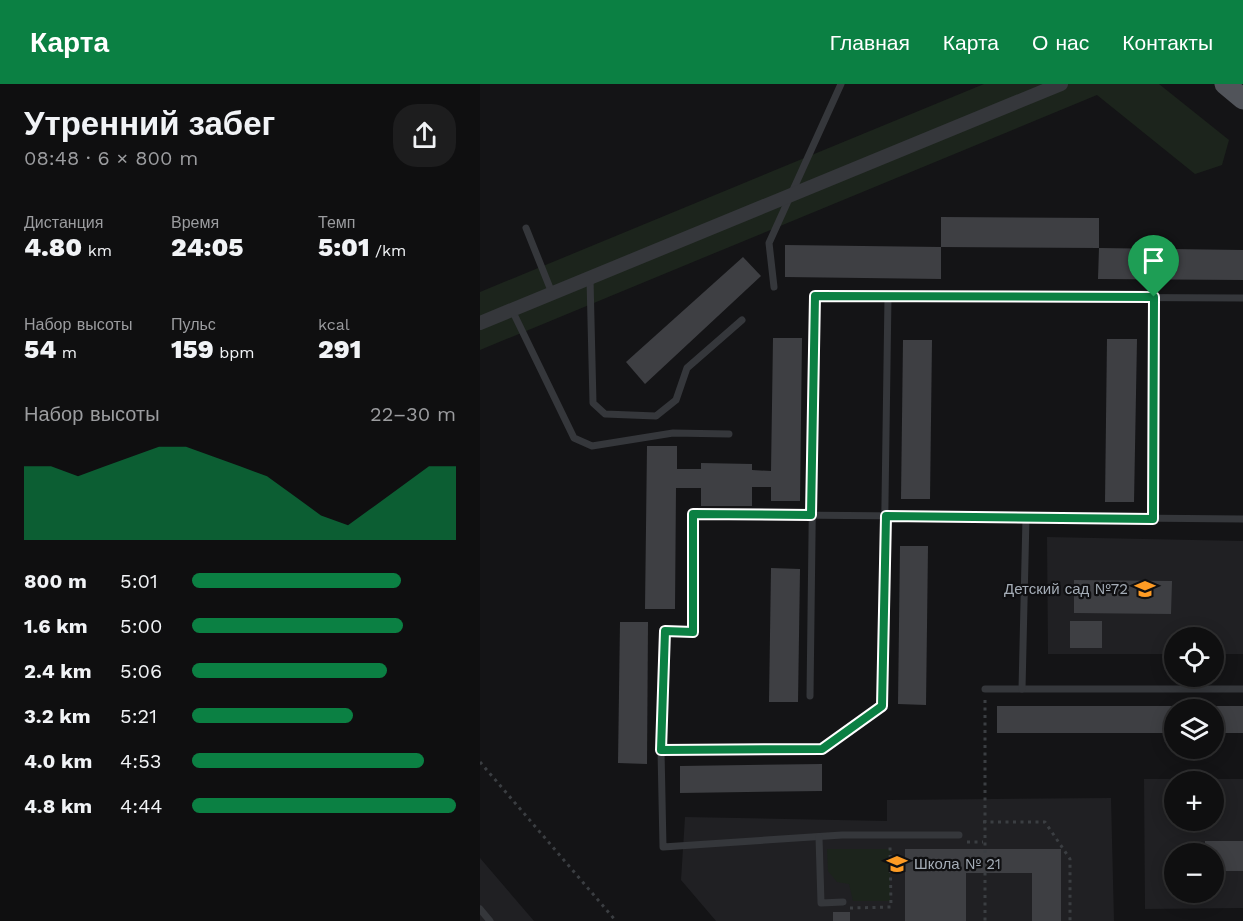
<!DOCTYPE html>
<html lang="ru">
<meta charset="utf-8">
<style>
body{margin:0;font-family:"Work Sans",sans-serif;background:#1d1d1e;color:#f1f3f6;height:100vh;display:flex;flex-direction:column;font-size:22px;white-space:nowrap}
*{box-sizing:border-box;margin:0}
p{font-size:20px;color:#9b9c9f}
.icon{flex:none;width:33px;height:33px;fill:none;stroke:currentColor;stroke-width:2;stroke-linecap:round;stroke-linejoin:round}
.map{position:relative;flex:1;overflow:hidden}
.drawer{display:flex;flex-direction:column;background:#0f0f10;width:480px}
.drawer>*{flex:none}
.controls{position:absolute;left:684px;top:543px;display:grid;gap:12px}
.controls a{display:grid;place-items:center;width:60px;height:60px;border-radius:50%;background:#0f0f10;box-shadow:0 3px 15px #0003,0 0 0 2px #2f2f30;font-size:30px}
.pin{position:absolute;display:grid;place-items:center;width:51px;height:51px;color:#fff;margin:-62px -26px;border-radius:50% 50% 50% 0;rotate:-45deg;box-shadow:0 0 6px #0007}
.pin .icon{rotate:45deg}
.round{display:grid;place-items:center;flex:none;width:63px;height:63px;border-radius:24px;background:#1d1d1e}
.headline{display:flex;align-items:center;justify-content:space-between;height:102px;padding:0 24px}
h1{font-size:33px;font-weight:800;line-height:45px}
.figures{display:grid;grid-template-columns:repeat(3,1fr);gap:9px;height:102px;padding:6px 24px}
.figures div{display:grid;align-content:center}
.figures b{font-size:26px;font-weight:800}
.figures small{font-size:16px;font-weight:400}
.figures p{font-size:16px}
.chart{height:168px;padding:12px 24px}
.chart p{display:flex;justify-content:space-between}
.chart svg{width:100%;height:108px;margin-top:6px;fill:#0b8043;opacity:.7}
ul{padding:0 24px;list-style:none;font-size:20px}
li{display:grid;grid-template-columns:96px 72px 1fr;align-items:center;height:45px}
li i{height:15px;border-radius:8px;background:#0b8043}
header{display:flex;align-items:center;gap:36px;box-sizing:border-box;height:84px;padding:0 30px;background:#0b8043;color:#fff}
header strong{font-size:28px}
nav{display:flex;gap:33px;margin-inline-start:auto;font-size:21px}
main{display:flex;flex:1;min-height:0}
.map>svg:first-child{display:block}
.built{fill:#202023;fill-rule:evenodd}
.green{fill:#1c241c}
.building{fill:#3e3f43}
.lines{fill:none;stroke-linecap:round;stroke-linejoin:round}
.path{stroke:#3b3e42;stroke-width:3;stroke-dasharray:3 4.5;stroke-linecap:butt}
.lane{stroke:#35373b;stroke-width:7}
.street{stroke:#35373b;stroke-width:14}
.primary{stroke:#51545a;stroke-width:21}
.route-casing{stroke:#fff;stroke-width:12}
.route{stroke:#0b8043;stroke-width:8}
.labels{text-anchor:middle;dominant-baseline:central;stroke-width:4.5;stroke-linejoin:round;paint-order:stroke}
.poi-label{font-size:15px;fill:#a5adb7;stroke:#0f0f11;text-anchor:end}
</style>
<header>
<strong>Карта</strong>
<nav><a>Главная</a><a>Карта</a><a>О нас</a><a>Контакты</a></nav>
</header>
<main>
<section class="drawer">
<div class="headline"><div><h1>Утренний забег</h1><p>08:48 · 6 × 800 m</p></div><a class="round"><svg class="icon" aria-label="share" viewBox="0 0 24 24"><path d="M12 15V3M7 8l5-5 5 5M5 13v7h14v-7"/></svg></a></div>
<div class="figures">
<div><p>Дистанция</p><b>4.80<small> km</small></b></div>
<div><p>Время</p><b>24:05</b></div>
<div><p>Темп</p><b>5:01<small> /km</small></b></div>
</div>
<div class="figures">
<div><p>Набор высоты</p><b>54<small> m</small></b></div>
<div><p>Пульс</p><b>159<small> bpm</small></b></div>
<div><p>kcal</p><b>291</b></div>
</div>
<div class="chart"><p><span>Набор высоты</span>22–30 m</p>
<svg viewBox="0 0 160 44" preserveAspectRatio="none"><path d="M0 44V14L10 14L20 18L30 14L40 10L50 6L60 6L70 10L80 14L90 18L100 26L110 34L120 38L130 30L140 22L150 14L160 14V44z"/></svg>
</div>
<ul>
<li><b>800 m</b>5:01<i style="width:79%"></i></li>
<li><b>1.6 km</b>5:00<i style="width:80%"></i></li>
<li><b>2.4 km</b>5:06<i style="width:74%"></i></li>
<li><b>3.2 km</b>5:21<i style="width:61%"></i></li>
<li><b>4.0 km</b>4:53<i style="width:88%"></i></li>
<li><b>4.8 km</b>4:44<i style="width:100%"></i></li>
</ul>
</section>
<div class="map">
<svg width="763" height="837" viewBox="0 0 763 837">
<rect width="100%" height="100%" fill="#141416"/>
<g class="built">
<path d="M 567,453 L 763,457 L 763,570 L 734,570 L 734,554 L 694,554 L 694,570 L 568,570 Z"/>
<path d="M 664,695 L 763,695 L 763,824 L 665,825 ZM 694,698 L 734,698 L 734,736 L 694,736 ZM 694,770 L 734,770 L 734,808 L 694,808 Z"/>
<path d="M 631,714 L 634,837 L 236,837 L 201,796 L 205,733 L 407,737 L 407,716 Z"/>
<path d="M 0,774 L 54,837 L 0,837 Z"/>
</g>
<g class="green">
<path d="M 504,0 L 679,0 L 749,56 L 742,81 L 715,90 L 617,11 L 0,266 L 0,208 Z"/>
<path d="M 347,765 L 410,765 L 410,817 L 373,817 L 369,800 L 357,798 L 348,787 Z"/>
</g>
<g class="building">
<path d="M 461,133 L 619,134 L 619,164 L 461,163 L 461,195 L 305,193 L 305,161 L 461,163 Z"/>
<path d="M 619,164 L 763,166 L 763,196 L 618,195 Z"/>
<path d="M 263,173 L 281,192 L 165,300 L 146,278 Z"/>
<path d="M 293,254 L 322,254 L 320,417 L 291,417 L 291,403 L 272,403 L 272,422 L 221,422 L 221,404 L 196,404 L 195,525 L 165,525 L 167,362 L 197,362 L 197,385 L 221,385 L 221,379 L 272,380 L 272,386 L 291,387 Z"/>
<path d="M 627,255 L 657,255 L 654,418 L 625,418 Z"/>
<path d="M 423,256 L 452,256 L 450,415 L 421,415 Z"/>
<path d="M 420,462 L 448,462 L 446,621 L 418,620 Z"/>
<path d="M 291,484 L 320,485 L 318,618 L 289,618 Z"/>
<path d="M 594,496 L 692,497 L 691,530 L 594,529 Z"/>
<rect x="590" y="537" width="32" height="27"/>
<path d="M 140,538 L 168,538 L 167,680 L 138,679 Z"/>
<path d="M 517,622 L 763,622 L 763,649 L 734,649 L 734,626 L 694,626 L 694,649 L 517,649 Z"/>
<path d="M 342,680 L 342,707 L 200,709 L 200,682 Z"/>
<path d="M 725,757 L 763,757 L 763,787 L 734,787 L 734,770 L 725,770 Z"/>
<path d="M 425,765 L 581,765 L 581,837 L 552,837 L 552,789 L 486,789 L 486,837 L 425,837 Z"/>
<rect x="353" y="828" width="17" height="9"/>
</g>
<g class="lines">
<g class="path">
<path d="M 505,616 L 505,837"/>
<path d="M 0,678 L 136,837"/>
<path d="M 503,738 L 565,738 L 590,775 L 590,837"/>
<path d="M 487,758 L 503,758"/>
<path d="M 370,824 L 411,823 L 410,762"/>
</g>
<g class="lane">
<path d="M 46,144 L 72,209"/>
<path d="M 110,195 L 113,319 L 125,330 L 176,332 L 196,316 L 207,284 L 262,236"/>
<path d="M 294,203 L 289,159 L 361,0"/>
<path d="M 408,212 L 402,623 L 342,665 L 181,666 L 185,547 L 213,548 L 213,430 C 396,432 579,434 763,435"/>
<path d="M 32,226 L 94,354 L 112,362 L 193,349 L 249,350"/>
<path d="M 673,435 L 674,213"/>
<path d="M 505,605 L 763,605"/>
<path d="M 542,605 L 546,433"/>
<path d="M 330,612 L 335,212 L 763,214"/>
<path d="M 181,666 L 183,763 L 362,751 L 479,751"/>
<path d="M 339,753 L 341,819 L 363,818"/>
<path d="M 0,825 L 10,837"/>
</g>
<path class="street" d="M 0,239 L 581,0"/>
<path class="primary" d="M 745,0 L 763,15"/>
</g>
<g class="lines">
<g class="route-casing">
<path id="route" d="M 335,212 L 674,213 L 673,435 L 406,432 L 402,622 L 342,665 L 181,666 L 185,547 L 213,548 L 213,430 L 331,431 Z"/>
</g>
<use href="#route" class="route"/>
</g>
<defs>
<g id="school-bare" transform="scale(1.62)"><path d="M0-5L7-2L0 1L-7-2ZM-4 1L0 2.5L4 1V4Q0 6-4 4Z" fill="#fe9b24" stroke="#0f0f11" stroke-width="2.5" paint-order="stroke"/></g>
</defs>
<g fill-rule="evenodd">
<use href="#school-bare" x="665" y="505"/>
<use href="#school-bare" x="417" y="780"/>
</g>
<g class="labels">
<g class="poi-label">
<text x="648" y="505">Детский сад №72</text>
<text x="434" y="780" text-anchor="start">Школа № 21</text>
</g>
</g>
</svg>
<div class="controls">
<a><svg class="icon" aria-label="locate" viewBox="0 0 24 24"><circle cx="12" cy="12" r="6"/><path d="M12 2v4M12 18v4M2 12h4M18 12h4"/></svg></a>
<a><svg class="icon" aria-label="layers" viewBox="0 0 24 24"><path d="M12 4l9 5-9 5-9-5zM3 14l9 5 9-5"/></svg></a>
<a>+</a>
<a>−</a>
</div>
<div class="pin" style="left:674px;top:213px;background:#1e9e55"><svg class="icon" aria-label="arrive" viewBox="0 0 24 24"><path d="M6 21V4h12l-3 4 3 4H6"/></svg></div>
</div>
</main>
